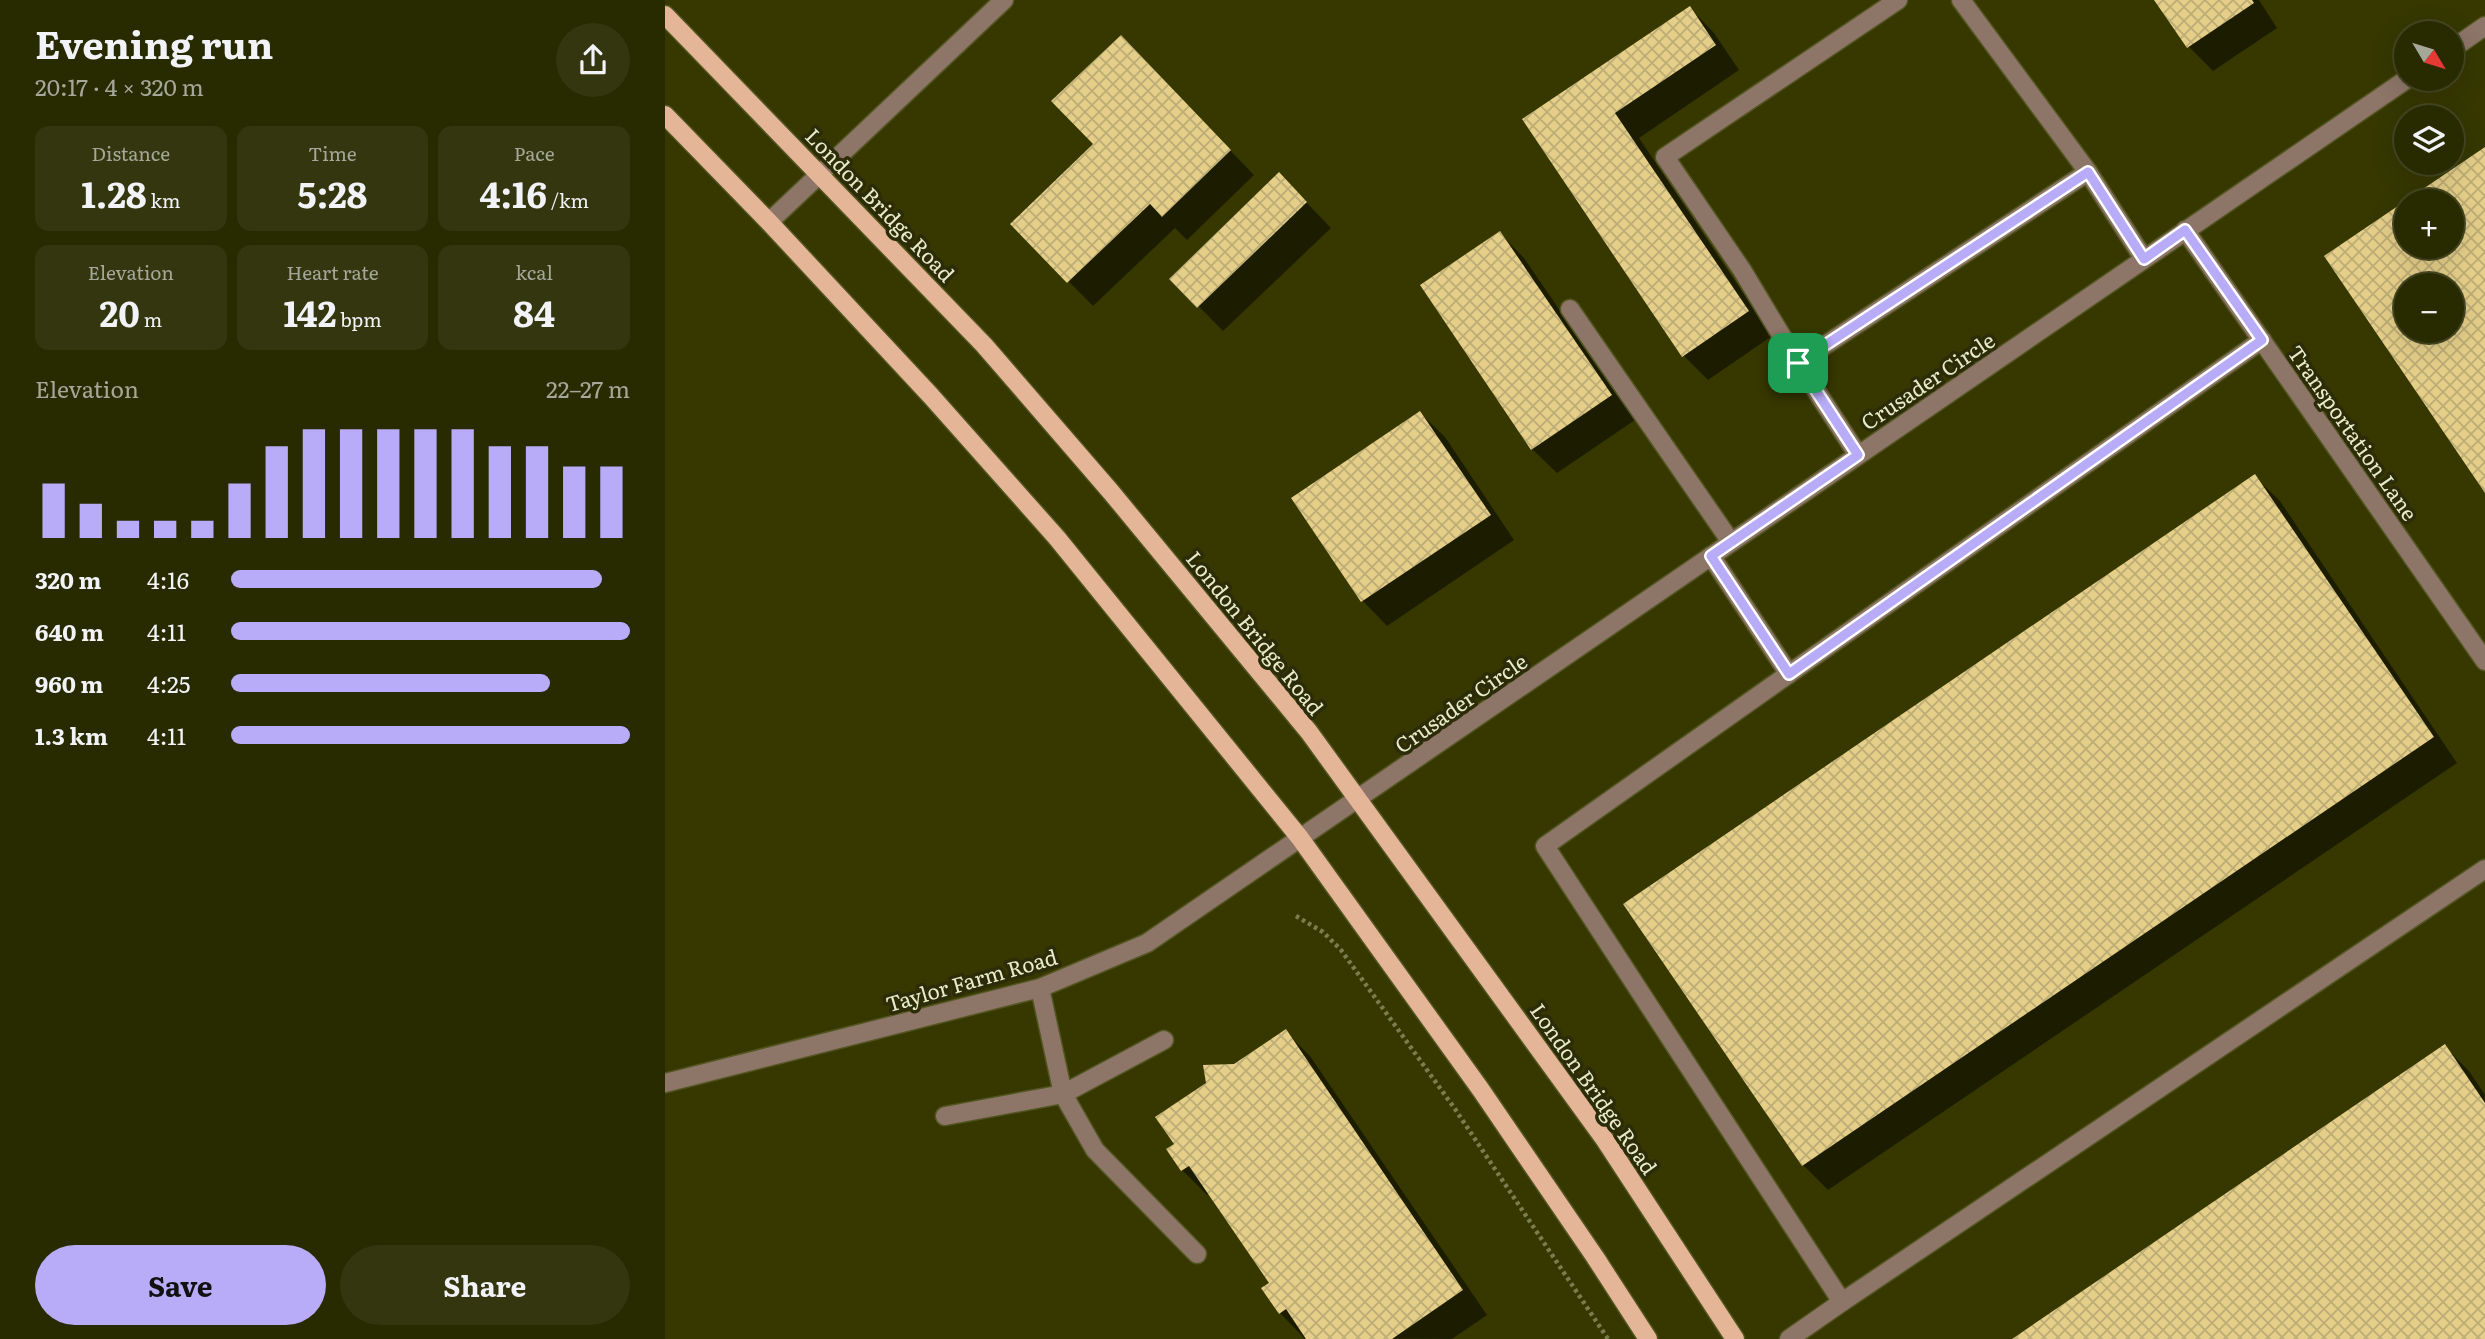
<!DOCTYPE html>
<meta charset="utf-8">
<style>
body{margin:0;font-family:Literata,serif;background:#34360f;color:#f1f3f6;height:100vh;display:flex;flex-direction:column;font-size:26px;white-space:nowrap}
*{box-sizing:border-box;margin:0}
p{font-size:23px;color:#a5a799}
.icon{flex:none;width:38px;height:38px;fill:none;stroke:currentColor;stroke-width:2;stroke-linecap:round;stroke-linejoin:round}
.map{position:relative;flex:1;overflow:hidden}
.side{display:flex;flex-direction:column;background:#282a00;width:665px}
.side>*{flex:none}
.needle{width:46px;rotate:128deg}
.tools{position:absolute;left:1729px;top:21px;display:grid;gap:14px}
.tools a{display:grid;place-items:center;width:70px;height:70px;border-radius:50%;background:#282a00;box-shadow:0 7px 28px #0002,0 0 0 2px #444622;font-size:35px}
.pin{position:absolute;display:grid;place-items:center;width:60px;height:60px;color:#fff;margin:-30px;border-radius:14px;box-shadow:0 4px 10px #0006}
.round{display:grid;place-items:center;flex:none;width:74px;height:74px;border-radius:37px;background:#34360f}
.head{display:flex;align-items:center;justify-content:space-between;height:119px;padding:0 35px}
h1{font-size:38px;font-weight:700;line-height:52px}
.metrics{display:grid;grid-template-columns:repeat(3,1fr);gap:10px;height:119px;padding:7px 35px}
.metrics div{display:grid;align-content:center;border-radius:14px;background:#34360f;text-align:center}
.metrics b{font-size:35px;font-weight:700}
.metrics small{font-size:19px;font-weight:400}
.metrics p{font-size:19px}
.chart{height:196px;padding:14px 35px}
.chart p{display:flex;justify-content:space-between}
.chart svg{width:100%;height:126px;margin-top:7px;stroke:#b8abf7;stroke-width:6}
.button{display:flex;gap:14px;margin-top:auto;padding:14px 35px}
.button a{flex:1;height:80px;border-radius:42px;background:#b8abf7;color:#111;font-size:28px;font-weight:700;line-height:80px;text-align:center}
.button a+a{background:#34360f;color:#f1f3f6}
ul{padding:0 35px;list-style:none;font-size:23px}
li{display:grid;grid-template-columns:112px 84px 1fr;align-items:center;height:52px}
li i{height:18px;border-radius:9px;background:#b8abf7}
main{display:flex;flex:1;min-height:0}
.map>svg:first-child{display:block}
.shadow{fill:#0007;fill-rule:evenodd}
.building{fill:url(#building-cross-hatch);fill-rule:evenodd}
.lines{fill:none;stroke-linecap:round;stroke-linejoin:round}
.minor-casing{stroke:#535520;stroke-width:21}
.major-casing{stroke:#535520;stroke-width:21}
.path{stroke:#7a7d4d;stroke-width:4.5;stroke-dasharray:3.5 3.5;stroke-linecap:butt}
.minor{stroke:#8d7568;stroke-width:18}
.major{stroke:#e5b598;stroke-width:18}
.route-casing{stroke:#fff;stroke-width:14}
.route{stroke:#b8abf7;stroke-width:9}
.labels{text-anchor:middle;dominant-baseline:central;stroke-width:7;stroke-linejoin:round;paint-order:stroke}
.street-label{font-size:21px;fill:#e9ecc9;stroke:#2c2d08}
</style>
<main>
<section class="side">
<div class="head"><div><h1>Evening run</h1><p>20:17 · 4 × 320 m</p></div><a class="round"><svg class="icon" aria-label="share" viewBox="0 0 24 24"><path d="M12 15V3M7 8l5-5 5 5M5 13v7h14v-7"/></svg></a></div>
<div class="metrics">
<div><p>Distance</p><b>1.28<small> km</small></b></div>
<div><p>Time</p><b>5:28</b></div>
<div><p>Pace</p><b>4:16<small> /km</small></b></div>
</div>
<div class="metrics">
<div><p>Elevation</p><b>20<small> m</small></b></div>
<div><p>Heart rate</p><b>142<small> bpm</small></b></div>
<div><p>kcal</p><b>84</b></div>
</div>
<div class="chart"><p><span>Elevation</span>22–27 m</p>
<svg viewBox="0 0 160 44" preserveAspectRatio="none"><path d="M5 44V25M15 44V32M25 44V38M35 44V38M45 44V38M55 44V25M65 44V12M75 44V6M85 44V6M95 44V6M105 44V6M115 44V6M125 44V12M135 44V12M145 44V19M155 44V19"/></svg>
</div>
<ul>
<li><b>320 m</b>4:16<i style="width:93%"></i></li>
<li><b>640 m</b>4:11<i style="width:100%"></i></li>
<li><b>960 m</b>4:25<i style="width:80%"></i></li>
<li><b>1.3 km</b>4:11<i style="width:100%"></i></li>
</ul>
<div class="button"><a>Save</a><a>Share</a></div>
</section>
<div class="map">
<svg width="1820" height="1339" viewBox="0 0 1820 1339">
<defs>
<pattern id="building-cross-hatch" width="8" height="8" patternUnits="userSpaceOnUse" patternTransform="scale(1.75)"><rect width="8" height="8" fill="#e4ce88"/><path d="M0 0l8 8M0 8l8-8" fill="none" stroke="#bcac75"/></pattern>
</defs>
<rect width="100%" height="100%" fill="#363800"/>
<g class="shadow">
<path d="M 1492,0 L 1594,0 L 1612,28 L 1548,71 L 1524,47 Z"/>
<path d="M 1025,8 L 1049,33 L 1074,70 L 974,138 L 1107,336 L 1043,380 L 1019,356 L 860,120 Z"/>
<path d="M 480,62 L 589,175 L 522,240 L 510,228 L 428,306 L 347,224 L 430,145 Z"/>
<path d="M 1820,149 L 1820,490 L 1662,257 L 1741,203 L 1741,247 L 1787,247 L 1787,201 L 1743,201 ZM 1741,285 L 1787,285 L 1787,331 L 1741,331 Z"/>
<path d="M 638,199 L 666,228 L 558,331 L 507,279 Z"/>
<path d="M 835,233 L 859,258 L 970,420 L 892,473 L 867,449 Z"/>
<path d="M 755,413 L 780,437 L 849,540 L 722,626 L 698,601 L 628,499 Z"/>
<path d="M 1590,477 L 1615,501 L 1792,763 L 1163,1190 L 1138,1165 Z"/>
<path d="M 621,1032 L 645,1056 L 822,1315 L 787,1339 L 639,1338 L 615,1313 L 606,1283 L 545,1193 L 542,1195 L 517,1170 L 503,1150 L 511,1145 L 570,1066 Z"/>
<path d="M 1779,1046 L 1804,1071 L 1820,1095 L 1820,1339 L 1350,1339 Z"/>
</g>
<g class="building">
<path d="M 1489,0 L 1587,0 L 1589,3 L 1522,48 Z"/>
<path d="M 1025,6 L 1051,45 L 950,113 L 1084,311 L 1017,357 L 857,119 Z"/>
<path d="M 456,35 L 566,150 L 497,217 L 485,204 L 402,283 L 345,224 L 428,144 L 386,101 Z"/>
<path d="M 1820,147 L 1820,493 L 1659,256 ZM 1741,201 L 1787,201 L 1787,247 L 1741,247 ZM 1741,285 L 1787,285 L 1787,331 L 1741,331 Z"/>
<path d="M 614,172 L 642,202 L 532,308 L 504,279 Z"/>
<path d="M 835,231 L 947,395 L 866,450 L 755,285 Z"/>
<path d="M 755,411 L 826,515 L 696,602 L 626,498 Z"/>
<path d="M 1590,474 L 1769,737 L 1137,1166 L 958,904 Z"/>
<path d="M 621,1029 L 798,1290 L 727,1339 L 641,1339 L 621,1309 L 614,1314 L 596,1288 L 604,1283 L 524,1166 L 516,1171 L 501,1149 L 509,1144 L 490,1117 L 541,1083 L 538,1065 L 569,1064 Z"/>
<path d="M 1780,1044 L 1820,1103 L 1820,1339 L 1347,1339 Z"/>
</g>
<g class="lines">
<g class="minor-casing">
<g id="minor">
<path d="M 1296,0 L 1423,172"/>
<path d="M 1787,49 L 1820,26"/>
<path d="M 104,222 L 339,0"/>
<path d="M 1520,230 L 1820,661"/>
<path d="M 905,309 L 1066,542"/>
<path d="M 1597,340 L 880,846 L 1177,1302 L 1820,869"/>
<path d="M 1133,363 L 1077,270 L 1000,157 L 1233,0"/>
<path d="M 1193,455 L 1133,363 L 1423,172 L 1479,259"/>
<path d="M 1046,556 L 1124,674"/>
<path d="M 375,988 L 398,1094 L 499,1040"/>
<path d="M 0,1083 L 375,988 L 482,943 L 1742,79"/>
<path d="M 280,1116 L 398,1094 L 430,1150 L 532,1254"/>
<path d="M 1124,1339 L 1177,1302"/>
</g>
</g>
<g class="major-casing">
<g id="major">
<path d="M 0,15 L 319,345 L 446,492 L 644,732 L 940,1140 L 1070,1339"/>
<path d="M 0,115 L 104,222 L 266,396 L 392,538 L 635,838 L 816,1090 L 930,1257 L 983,1339"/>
</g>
</g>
<path class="path" d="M 631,916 L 658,932 L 676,950 L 790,1109 L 943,1339"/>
<use href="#minor" class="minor"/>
<use href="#major" class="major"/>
</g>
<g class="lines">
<g class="route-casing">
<path id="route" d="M 1423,172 L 1479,259 L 1520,230 L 1597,340 L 1124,674 L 1046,556 L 1193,455 L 1133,363 Z"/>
</g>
<use href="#route" class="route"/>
</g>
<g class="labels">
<g class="street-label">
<text transform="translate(216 204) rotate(46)">London Bridge Road</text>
<text transform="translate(1262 380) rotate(-34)">Crusader Circle</text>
<text transform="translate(1689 432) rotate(55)">Transportation Lane</text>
<text transform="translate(591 632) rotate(51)">London Bridge Road</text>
<text transform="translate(795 702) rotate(-35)">Crusader Circle</text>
<text transform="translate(306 979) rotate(-16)">Taylor Farm Road</text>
<text transform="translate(930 1088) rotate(55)">London Bridge Road</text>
</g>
</g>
</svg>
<div class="tools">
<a><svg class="needle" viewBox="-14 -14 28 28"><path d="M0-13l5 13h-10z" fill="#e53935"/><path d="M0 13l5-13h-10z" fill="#a5a799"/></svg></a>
<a><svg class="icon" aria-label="layers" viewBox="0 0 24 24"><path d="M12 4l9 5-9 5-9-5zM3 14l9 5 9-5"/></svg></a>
<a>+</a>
<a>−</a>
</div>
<div class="pin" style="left:1133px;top:363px;background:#1e9e55"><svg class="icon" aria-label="arrive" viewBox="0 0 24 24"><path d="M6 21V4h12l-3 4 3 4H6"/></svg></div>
</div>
</main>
